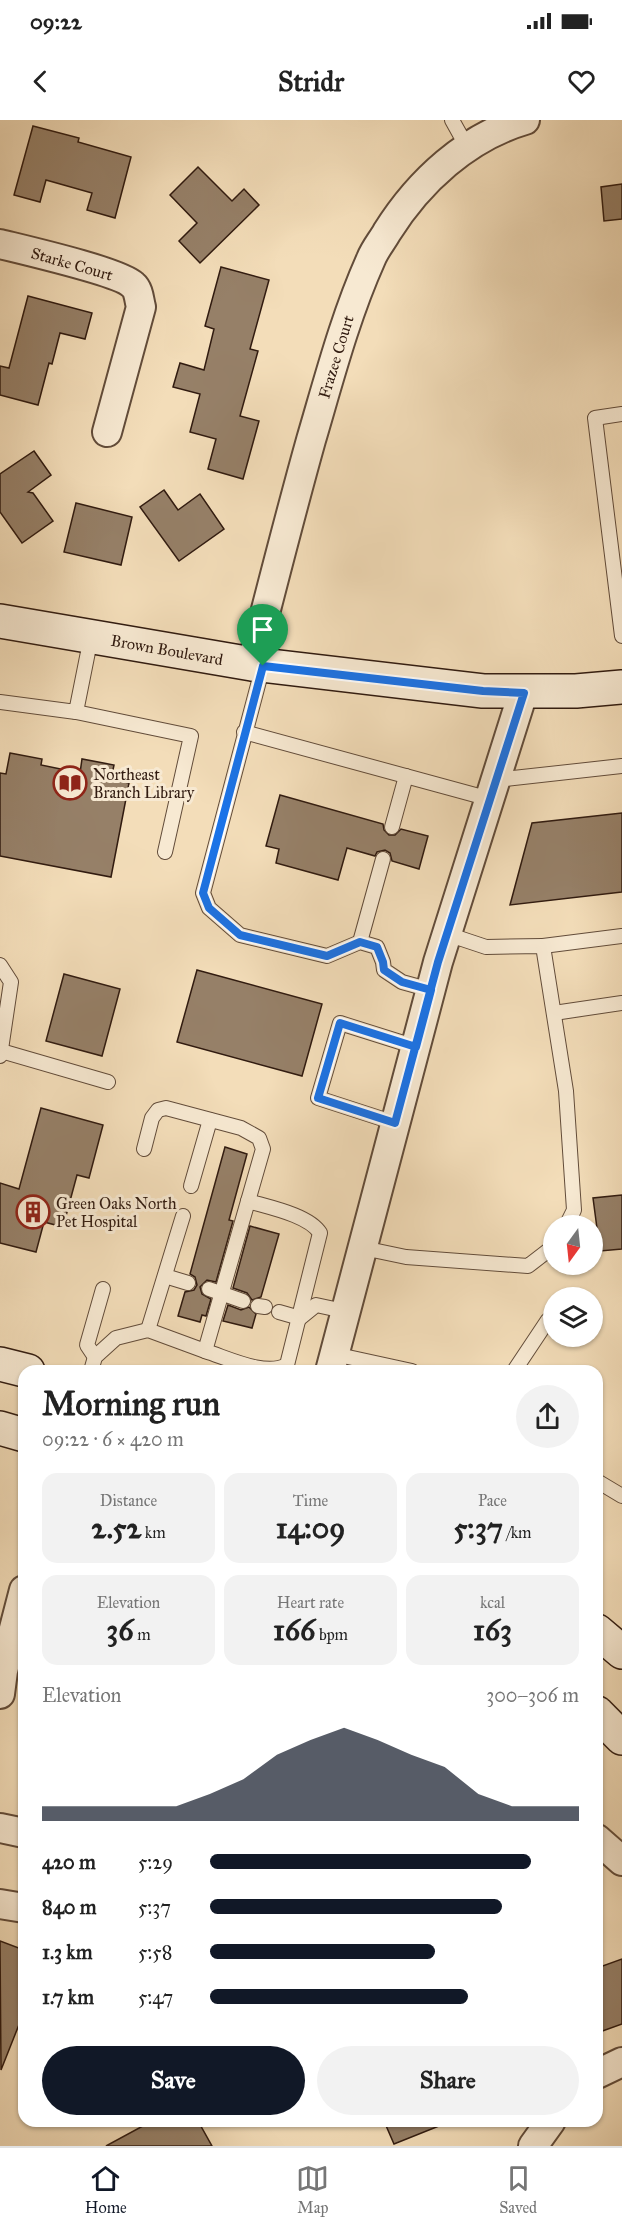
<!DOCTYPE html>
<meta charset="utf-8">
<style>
body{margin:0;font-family:"IM FELL Great Primer",serif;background:#f2f2f2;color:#222;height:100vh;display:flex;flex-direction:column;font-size:22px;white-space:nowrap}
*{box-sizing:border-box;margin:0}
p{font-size:20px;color:#767676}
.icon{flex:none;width:33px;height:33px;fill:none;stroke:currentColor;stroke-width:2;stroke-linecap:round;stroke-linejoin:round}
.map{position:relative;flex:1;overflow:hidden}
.drawer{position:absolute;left:18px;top:1245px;width:585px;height:762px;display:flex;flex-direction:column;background:#fff;border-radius:18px;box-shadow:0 2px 4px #0004}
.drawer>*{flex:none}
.needle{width:39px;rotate:195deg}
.buttons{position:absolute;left:543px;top:1095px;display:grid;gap:12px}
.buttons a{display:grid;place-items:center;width:60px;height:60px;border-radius:50%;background:#fff;box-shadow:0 2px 4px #0004;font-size:30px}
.pin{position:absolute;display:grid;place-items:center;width:51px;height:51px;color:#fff;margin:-62px -26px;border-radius:50% 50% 50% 0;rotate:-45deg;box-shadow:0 0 6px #0007}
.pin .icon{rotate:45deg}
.round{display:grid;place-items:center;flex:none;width:63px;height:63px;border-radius:32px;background:#f2f2f2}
.head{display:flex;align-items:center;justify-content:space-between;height:102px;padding:0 24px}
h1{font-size:33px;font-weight:700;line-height:45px}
.stats{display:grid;grid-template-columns:repeat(3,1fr);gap:9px;height:102px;padding:6px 24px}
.stats div{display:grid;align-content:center;border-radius:15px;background:#f2f2f2;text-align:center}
.stats b{font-size:30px;font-weight:700}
.stats small{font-size:16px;font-weight:400}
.stats p{font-size:16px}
.chart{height:168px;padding:12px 24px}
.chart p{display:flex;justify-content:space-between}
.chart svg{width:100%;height:108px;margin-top:6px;fill:#111827;opacity:.7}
.primary-button{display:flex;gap:12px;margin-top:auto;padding:12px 24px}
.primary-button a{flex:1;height:69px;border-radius:36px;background:#111827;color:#fff;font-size:24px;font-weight:700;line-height:69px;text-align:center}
.primary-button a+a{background:#f2f2f2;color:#222}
ul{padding:0 24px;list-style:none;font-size:20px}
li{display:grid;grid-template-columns:96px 72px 1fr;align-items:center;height:45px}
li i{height:15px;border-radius:8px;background:#111827}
.status{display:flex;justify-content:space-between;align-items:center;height:42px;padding:0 30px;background:#fff;direction:ltr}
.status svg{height:16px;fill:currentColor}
header{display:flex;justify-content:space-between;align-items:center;height:78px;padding:0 24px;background:#fff;font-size:27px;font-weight:700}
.tabs{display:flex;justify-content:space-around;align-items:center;height:84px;border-top:2px solid #e0e0e0;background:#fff;font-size:16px;color:#767676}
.tabs a{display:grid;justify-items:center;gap:3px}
.tabs .current{color:#111827}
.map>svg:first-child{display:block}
.building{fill:#968068;stroke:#311b10;stroke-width:1.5}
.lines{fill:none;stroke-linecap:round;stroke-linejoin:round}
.lane-casing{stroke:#624c3a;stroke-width:16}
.street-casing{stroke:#624c3a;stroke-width:32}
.secondary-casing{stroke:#311b10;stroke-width:36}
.lane{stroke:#f7e9d2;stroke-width:14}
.street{stroke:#f7e9d2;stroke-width:28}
.secondary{stroke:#f7e9d2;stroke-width:33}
.route-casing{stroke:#fff;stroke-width:12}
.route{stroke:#1a73e8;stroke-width:8}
.labels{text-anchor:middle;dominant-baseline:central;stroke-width:6;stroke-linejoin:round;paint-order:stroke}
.street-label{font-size:16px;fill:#311b10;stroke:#f7e9d2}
.poi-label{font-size:16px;fill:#311b10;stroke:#f7e9d2;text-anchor:start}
</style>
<div class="status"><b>09:22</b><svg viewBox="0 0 49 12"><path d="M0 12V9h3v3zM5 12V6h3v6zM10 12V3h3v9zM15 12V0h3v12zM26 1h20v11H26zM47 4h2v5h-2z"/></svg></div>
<header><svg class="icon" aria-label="back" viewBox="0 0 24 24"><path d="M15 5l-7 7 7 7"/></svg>Stridr<svg class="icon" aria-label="heart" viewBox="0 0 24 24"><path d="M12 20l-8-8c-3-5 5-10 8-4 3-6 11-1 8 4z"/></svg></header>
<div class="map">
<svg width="622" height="2026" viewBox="0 0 622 2026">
<rect width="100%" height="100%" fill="#f3ddb9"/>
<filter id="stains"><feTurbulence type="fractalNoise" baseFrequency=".00333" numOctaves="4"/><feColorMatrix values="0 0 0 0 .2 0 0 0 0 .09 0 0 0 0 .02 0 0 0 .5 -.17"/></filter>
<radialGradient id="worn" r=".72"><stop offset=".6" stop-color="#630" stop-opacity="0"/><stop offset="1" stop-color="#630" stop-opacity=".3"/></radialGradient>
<g class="building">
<path d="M 33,6 L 79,18 L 78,22 L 131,37 L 115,98 L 87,90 L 92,73 L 46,60 L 40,82 L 14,75 Z"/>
<path d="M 198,47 L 232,81 L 244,69 L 259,85 L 200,143 L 179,121 L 197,103 L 170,75 Z"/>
<path d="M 622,64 L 622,99 L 604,101 L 601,67 Z"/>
<path d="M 221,147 L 269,160 L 250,229 L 258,231 L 240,296 L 259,301 L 243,359 L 208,349 L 216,319 L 190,312 L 200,274 L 173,267 L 180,243 L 204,250 L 214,209 L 205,206 Z"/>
<path d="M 28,176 L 92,193 L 85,219 L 60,213 L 52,244 L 49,243 L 38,285 L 0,275 L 0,246 L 9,248 Z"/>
<path d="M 34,331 L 51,355 L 28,372 L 33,373 L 53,401 L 22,423 L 0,392 L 0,354 Z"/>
<path d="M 164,370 L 178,390 L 200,374 L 224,409 L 179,441 L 140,387 Z"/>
<path d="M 76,383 L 132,397 L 121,445 L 64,432 Z"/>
<path d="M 10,633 L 42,639 L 41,645 L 80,653 L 82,639 L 114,645 L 111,659 L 129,663 L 111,757 L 0,736 L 0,653 L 6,654 Z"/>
<path d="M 280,675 L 383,704 L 384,710 L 389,715 L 395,715 L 401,709 L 428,716 L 419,749 L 392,741 L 390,733 L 385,730 L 377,732 L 375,736 L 347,728 L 338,760 L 276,743 L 279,729 L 266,726 Z"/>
<path d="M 622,693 L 622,772 L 510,785 L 532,703 Z"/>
<path d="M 197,850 L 322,884 L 302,956 L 177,922 Z"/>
<path d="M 64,854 L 120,869 L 102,936 L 46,921 Z"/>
<path d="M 41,988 L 103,1005 L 89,1058 L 77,1055 L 63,1107 L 44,1102 L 36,1132 L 0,1123 L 0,1063 L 19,1069 Z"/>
<path d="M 225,1027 L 247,1034 L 229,1100 L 233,1101 L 216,1162 L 207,1160 L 200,1167 L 202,1174 L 211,1179 L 206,1196 L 202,1195 L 200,1202 L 178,1196 L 185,1172 L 194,1170 L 197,1165 L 195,1157 L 190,1154 Z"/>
<path d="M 622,1075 L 622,1129 L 600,1131 L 593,1078 Z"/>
<path d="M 250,1106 L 279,1114 L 261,1177 L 252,1180 L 247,1173 L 233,1168 Z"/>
<path d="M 228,1185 L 241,1190 L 249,1187 L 256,1194 L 252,1208 L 223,1201 Z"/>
<path d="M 0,1821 L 24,1830 L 24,1892 L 1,1950 Z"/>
<path d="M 622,1839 L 622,1904 L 597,1913 L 597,1848 Z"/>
<path d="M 152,2001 L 198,2001 L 212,2026 L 106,2026 Z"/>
<path d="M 384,2001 L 449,2001 L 449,2002 L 394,2024 Z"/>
</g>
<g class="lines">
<g class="lane-casing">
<g id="lane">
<path d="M 452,0 L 467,27"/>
<path d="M 622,294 L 595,298 L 622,516"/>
<path d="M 263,546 L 203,773 L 209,788 L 240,815 L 327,836 L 360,822 L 377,827 L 383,842 L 384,850 L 402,862 L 431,870"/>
<path d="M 0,582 L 76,592 L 91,517"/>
<path d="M 76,592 L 191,616 L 165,732"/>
<path d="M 244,612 L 490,679"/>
<path d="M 496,660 L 622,646"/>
<path d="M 392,707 L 406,656"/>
<path d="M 447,814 L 486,827 L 543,826 L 566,971 L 574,1090 L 566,1106"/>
<path d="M 360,822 L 383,739"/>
<path d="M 543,826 L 622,816"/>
<path d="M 0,845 L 11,862 L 0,936"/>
<path d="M 554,893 L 622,883"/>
<path d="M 1,931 L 108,962"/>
<path d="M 395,1003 L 318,978 L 340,903 L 416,927"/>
<path d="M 191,1066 L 210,1000"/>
<path d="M 363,1128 L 406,1137 L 528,1146 L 554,1126"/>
<path d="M 165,1156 L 188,1163"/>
<path d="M 209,1169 L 243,1181"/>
<path d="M 258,1186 L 265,1187"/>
<path d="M 279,1192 L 300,1198 L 316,1185 L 344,1191"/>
<path d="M 148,1210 L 183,1096"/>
<path d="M 205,1231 C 228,1238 265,1257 287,1245 L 320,1113 C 309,1095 268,1087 248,1081"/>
<path d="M 334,1234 L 412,1251"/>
<path d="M 95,1237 L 87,1225 L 103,1169"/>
<path d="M 91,1251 L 95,1237 L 116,1218 L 148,1210 L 205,1231 L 263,1029 L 259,1018 L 241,1008 L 166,988 L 158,990 L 152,998 L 144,1029"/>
<path d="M 514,1251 L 548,1200"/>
<path d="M 597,1361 L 622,1376"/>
</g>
</g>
<g class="street-casing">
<g id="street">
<path d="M 0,124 C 24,130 120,152 133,165 C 139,170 139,180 141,187 L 107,312"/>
<path d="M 252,544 C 271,470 290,395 311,320 C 329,259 345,197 371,139 C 375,129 382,121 387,112 C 419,61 467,17 525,0"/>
<path d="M 330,1251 L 438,842 L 523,573"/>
<path d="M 0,1574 L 3,1551 L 24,1470"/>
<path d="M 0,1708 L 24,1713"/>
<path d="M 597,1719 L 622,1741"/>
<path d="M 0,1784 L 24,1788"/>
<path d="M 597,1954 L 622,1942"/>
<path d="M 533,2026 L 551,2001"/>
</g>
</g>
<g class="secondary-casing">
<g id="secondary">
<path d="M 0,501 L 252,544 L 483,571 L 576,571 L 622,567"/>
<path d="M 0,1244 L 28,1251"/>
<path d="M 0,1308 L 24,1315"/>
<path d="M 597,1511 L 622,1532"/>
<path d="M 597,1593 L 622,1618"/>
</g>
</g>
<use href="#lane" class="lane"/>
<use href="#street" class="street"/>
<use href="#secondary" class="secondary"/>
</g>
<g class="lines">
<g class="route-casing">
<path id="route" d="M 263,546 L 203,773 L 209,788 L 240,815 L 327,836 L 360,822 L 377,827 L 383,842 L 384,850 L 402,862 L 431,870 L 416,927 L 340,903 L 318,978 L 395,1003 L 438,842 L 524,573 L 483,571 L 263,546"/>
</g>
<use href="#route" class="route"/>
</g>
<defs>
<g id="library-ring" transform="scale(1.725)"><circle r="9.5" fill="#f7e9d2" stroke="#8f2418" stroke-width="1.5"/><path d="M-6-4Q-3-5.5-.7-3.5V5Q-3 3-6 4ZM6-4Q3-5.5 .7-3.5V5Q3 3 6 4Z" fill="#8f2418"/></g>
<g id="building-ring" transform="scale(1.725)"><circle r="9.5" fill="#f7e9d2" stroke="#8f2418" stroke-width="1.5"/><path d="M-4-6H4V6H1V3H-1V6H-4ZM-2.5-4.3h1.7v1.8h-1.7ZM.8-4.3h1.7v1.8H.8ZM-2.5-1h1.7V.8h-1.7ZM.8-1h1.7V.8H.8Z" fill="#8f2418"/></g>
</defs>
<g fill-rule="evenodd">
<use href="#library-ring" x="70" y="663"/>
<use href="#building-ring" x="33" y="1092"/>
</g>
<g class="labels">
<g class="street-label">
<text transform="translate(72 144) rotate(16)">Starke Court</text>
<text transform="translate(336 237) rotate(-73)">Frazee Court</text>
<text transform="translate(167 530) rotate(10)">Brown Boulevard</text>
</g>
<g class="poi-label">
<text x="93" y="654">Northeast<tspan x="93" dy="18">Branch Library</tspan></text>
<text x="56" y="1083">Green Oaks North<tspan x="56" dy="18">Pet Hospital</tspan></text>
</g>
</g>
<rect width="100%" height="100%" filter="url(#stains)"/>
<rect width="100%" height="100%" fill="url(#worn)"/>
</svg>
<div class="buttons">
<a><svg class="needle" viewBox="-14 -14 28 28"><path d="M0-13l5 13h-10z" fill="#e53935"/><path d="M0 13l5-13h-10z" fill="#767676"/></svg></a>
<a><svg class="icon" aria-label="layers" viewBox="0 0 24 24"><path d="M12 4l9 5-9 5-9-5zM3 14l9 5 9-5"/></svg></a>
</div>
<div class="pin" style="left:263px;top:546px;background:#1e9e55"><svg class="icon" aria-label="arrive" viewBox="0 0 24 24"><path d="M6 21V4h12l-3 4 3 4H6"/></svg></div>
<section class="drawer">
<div class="head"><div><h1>Morning run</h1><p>09:22 · 6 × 420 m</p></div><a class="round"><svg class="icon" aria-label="share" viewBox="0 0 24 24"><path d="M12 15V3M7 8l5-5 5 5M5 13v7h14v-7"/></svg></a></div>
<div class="stats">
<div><p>Distance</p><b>2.52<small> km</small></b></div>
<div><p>Time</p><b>14:09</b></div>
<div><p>Pace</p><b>5:37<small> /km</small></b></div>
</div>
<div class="stats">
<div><p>Elevation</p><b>36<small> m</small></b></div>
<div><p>Heart rate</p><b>166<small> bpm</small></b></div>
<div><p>kcal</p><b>163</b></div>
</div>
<div class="chart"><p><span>Elevation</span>300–306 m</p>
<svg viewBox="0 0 160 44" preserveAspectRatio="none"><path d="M0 44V38L10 38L20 38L30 38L40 38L50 33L60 27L70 17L80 11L90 6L100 11L110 17L120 22L130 33L140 38L150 38L160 38V44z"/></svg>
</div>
<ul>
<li><b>420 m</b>5:29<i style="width:87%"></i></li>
<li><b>840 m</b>5:37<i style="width:79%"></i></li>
<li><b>1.3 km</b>5:58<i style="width:61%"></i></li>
<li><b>1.7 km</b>5:47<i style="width:70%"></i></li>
</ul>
<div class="primary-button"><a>Save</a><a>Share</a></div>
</section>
</div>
<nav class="tabs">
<a class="current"><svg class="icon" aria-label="home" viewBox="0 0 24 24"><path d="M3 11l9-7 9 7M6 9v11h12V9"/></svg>Home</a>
<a><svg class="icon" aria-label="map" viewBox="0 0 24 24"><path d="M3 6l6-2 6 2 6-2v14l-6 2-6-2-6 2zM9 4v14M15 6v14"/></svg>Map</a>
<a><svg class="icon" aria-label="saved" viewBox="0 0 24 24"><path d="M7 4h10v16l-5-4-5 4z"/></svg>Saved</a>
</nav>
